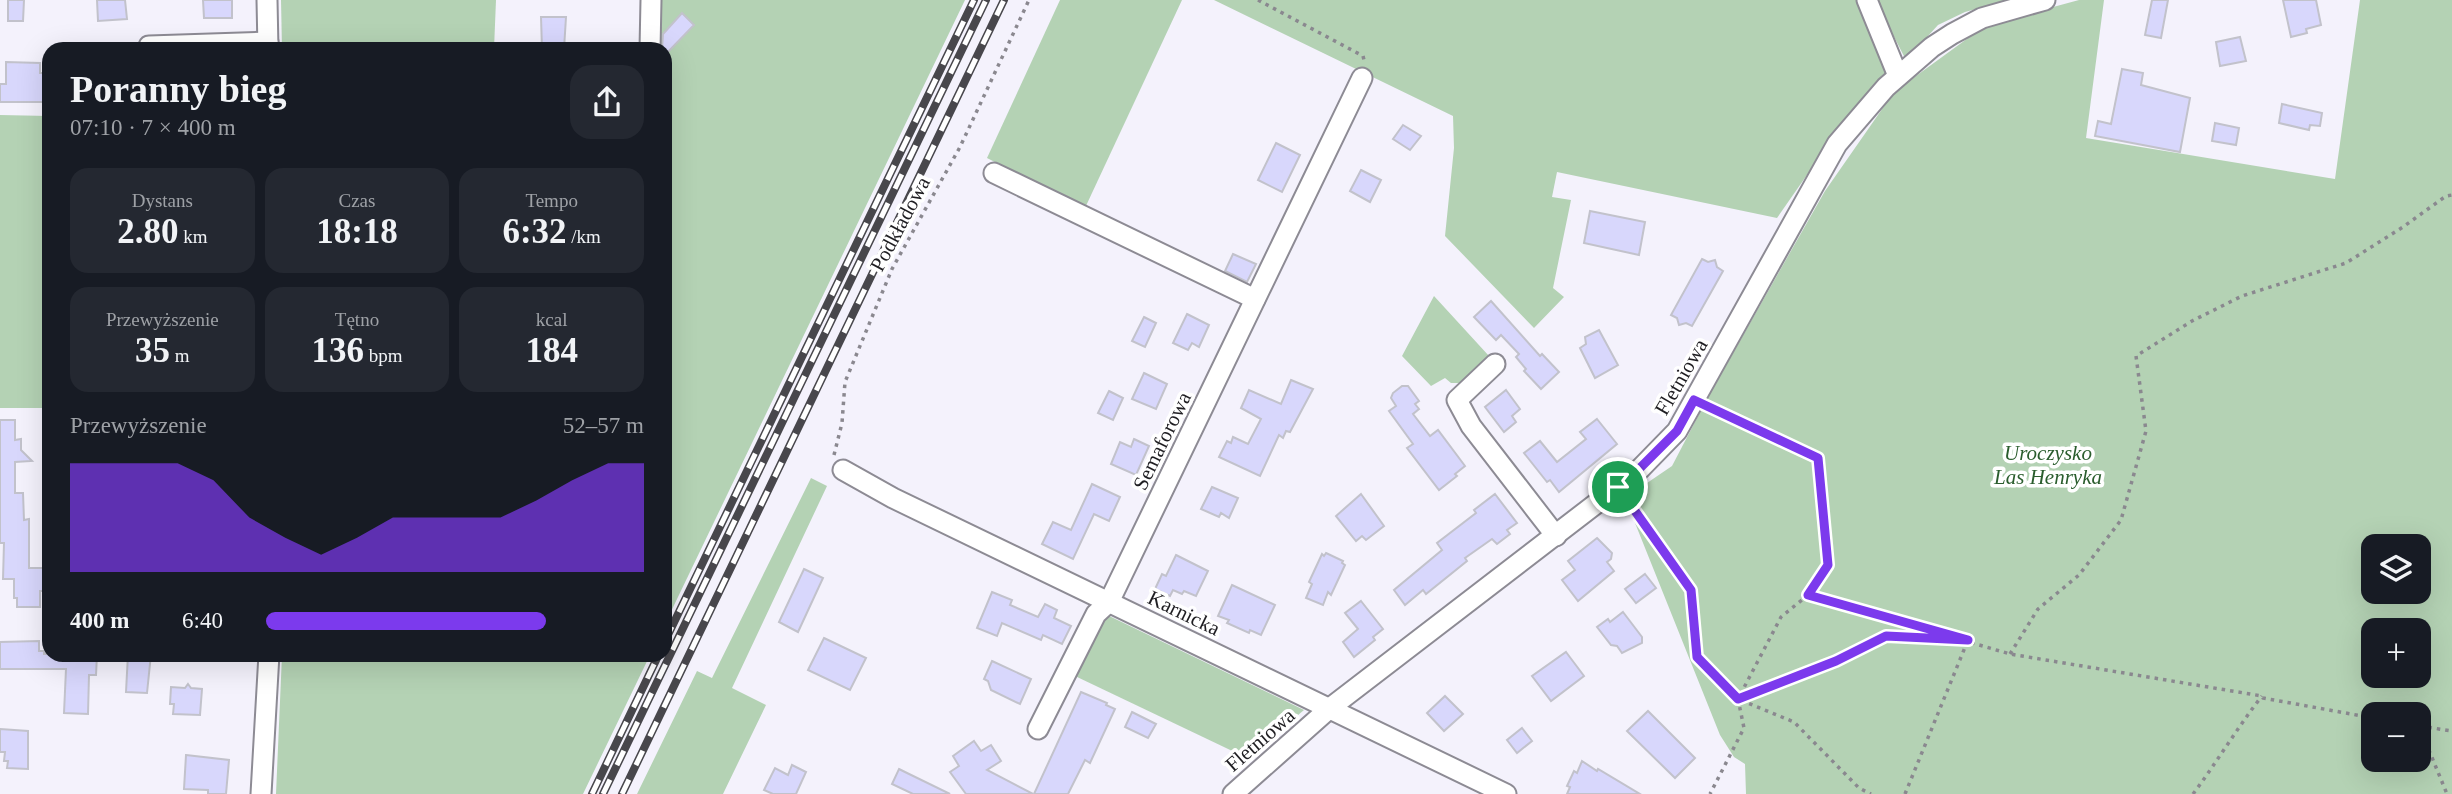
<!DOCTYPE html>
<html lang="pl">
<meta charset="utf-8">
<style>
body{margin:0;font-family:Georgia,serif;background:#242831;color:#f1f3f6;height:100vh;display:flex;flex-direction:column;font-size:26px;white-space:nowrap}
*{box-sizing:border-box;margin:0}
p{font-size:23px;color:#9ea1a6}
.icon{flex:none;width:38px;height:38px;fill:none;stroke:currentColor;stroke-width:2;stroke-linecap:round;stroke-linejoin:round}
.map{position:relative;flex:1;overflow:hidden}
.panel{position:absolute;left:42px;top:42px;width:630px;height:620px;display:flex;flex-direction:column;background:#171b24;border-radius:21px;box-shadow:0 7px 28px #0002}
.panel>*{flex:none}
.fabs{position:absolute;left:2361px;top:534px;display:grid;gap:14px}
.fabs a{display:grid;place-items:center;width:70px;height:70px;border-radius:14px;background:#171b24;box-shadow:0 7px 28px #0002;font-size:35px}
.pin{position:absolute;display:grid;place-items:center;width:60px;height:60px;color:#fff;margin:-30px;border:4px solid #fff;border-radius:50%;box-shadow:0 2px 7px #0007}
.round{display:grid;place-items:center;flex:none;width:74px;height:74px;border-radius:21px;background:#242831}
.headline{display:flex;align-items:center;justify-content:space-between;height:119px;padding:0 28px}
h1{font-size:38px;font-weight:600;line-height:52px}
.metrics{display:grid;grid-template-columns:repeat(3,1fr);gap:10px;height:119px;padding:7px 28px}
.metrics div{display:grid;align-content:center;border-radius:18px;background:#242831;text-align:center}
.metrics b{font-size:35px;font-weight:600}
.metrics small{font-size:19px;font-weight:400}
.metrics p{font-size:19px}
.chart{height:196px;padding:14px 28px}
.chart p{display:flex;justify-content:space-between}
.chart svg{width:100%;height:126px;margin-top:7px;fill:#7c3aed;opacity:.7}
ul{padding:0 28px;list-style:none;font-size:23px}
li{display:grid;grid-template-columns:112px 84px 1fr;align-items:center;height:52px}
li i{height:18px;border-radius:9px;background:#7c3aed}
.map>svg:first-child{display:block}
.green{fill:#b4d2b4;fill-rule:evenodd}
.building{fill:#d8d7fc;stroke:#c2c2cb;stroke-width:2}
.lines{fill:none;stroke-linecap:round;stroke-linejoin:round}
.minor-casing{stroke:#8d8b94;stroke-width:23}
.path{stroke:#8a888f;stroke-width:3.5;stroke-dasharray:3.5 5;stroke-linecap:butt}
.minor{stroke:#fff;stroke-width:19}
.rail-casing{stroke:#48474c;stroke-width:8}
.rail{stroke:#fff;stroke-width:5;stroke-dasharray:16;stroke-linecap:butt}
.route-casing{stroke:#fff;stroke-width:14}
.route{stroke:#7c3aed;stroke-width:9}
.labels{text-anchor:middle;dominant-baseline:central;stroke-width:7;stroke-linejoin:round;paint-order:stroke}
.street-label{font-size:21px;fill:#1f1e22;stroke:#fff}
.park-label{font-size:21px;font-style:italic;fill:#2a5d2d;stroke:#fff}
</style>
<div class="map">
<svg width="2452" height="794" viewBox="0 0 2452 794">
<rect width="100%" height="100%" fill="#f4f2fc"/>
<g class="green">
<path d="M 281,0 L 496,0 L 494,49 L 282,49 Z"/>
<path d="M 659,0 L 965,0 L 665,624 L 665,49 L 658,49 Z"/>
<path d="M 1060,0 L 1182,0 L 1085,208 L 987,158 Z"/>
<path d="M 1214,0 L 1858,0 L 1888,71 L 1846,119 L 1777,218 L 1557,172 L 1552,197 L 1571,200 L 1553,288 L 1564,297 L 1534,328 L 1445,236 L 1454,148 L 1453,116 Z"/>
<path d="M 1875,0 L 2009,0 L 1965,12 L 1938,25 L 1906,60 Z"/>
<path d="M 2079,0 L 2104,0 L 2086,138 L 2335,179 L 2360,0 L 2452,0 L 2452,794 L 1746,794 L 1745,764 L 1734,757 L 1720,735 L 1625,498 L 1672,466 L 1708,397 L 1825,191 L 1894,92 L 1986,25 ZM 2373,546 L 2418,546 L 2418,592 L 2373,592 ZM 2373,630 L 2418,630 L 2418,676 L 2373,676 ZM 2373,714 L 2418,714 L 2418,760 L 2373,760 Z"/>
<path d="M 0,115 L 49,116 L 49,408 L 0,408 Z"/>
<path d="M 1434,296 L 1489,356 L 1460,383 L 1451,383 L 1445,378 L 1431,386 L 1402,356 Z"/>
<path d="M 811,478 L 827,486 L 732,688 L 766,705 L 723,794 L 637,794 L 697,671 L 712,678 Z"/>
<path d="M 1105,614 L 1304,710 L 1247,758 L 1075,676 Z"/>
<path d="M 282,655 L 282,654 L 650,655 L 583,794 L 276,794 Z"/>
</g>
<g class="building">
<path d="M 8,0 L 24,0 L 23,21 L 8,21 Z"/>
<path d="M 97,0 L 125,0 L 127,19 L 98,21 Z"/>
<path d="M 203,0 L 232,0 L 232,18 L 204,18 Z"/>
<path d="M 2152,0 L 2168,0 L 2161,38 L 2145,35 Z"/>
<path d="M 2283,0 L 2316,0 L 2321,25 L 2306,29 L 2307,33 L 2291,37 Z"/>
<path d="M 682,13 L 694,25 L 665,55 L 665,49 L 662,49 L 663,34 Z"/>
<path d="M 541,17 L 566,17 L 564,49 L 542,49 Z"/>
<path d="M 2240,37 L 2246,61 L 2220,66 L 2216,42 Z"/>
<path d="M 6,62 L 40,63 L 40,73 L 47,73 L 46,102 L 0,102 L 0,84 L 6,84 Z"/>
<path d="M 2122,69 L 2143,73 L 2141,85 L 2190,98 L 2180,152 L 2095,136 L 2098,121 L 2111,124 Z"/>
<path d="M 2282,104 L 2322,113 L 2320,126 L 2310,125 L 2309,130 L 2279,123 Z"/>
<path d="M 2215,123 L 2239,128 L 2236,145 L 2212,141 Z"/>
<path d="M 1403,125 L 1421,136 L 1410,150 L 1393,139 Z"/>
<path d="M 1276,143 L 1300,155 L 1282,192 L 1258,180 Z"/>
<path d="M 1361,170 L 1381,180 L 1370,202 L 1350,191 Z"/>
<path d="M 1590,211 L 1645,222 L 1639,255 L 1584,243 Z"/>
<path d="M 1233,254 L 1256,264 L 1247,282 L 1225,271 Z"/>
<path d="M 1702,259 L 1708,262 L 1715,260 L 1717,267 L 1723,271 L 1692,326 L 1686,323 L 1679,325 L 1677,318 L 1671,315 Z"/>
<path d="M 1491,301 L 1540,356 L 1542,354 L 1559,372 L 1541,389 L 1524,371 L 1526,369 L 1516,357 L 1519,354 L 1501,335 L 1496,340 L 1474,317 Z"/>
<path d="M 1187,314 L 1209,325 L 1199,347 L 1192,343 L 1188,350 L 1173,343 Z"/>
<path d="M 1144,317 L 1156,323 L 1145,347 L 1132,341 Z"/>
<path d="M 1599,330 L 1618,365 L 1595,378 L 1580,348 L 1586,344 L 1585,337 Z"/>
<path d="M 1144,373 L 1167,384 L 1156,409 L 1132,399 Z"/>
<path d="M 1291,380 L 1313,389 L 1290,432 L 1286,431 L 1283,438 L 1279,435 L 1260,476 L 1219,457 L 1227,441 L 1231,443 L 1233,437 L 1248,444 L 1261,419 L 1241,408 L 1249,390 L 1281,404 Z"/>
<path d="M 1402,386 L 1408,386 L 1419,401 L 1415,404 L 1419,409 L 1413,414 L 1430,436 L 1438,430 L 1465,466 L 1455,474 L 1457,476 L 1439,490 L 1407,448 L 1413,444 L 1389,411 L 1396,406 L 1391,398 L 1393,393 Z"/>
<path d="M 1506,390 L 1520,409 L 1512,416 L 1516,422 L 1504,432 L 1485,407 Z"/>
<path d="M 1109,391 L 1123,398 L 1113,420 L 1098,413 Z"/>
<path d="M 1597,419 L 1617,444 L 1559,492 L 1550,480 L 1547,482 L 1524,453 L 1540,441 L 1557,462 L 1586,439 L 1580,432 Z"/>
<path d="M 0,420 L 15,420 L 15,440 L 21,439 L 21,450 L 32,461 L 15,462 L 15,493 L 23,493 L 24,520 L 29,519 L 29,568 L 43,568 L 43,591 L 40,591 L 40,607 L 17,607 L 17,598 L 14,598 L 14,579 L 3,579 L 4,543 L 0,543 Z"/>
<path d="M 1134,439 L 1149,446 L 1136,475 L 1111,464 L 1120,442 L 1131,447 Z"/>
<path d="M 1092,484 L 1120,497 L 1109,521 L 1094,514 L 1073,559 L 1042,544 L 1053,522 L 1071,530 Z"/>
<path d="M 1212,487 L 1238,498 L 1229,518 L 1221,513 L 1219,517 L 1201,509 Z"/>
<path d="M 1361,494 L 1384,526 L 1366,540 L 1362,536 L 1356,541 L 1336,516 Z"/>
<path d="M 1495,494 L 1517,523 L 1507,530 L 1510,534 L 1497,544 L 1492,539 L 1465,558 L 1467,561 L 1426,594 L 1423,590 L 1405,605 L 1394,590 L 1442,550 L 1437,543 L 1476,513 L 1474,510 Z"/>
<path d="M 1597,538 L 1612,553 L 1611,559 L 1607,562 L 1614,571 L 1578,601 L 1562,580 L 1575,570 L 1568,561 Z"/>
<path d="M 1326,553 L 1343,561 L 1342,563 L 1345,565 L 1331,595 L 1328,592 L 1323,605 L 1306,598 L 1312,584 L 1309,582 L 1322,554 L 1324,556 Z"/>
<path d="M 1176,555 L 1208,571 L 1196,596 L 1184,591 L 1182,594 L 1173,590 L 1170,596 L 1155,589 L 1162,574 L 1166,576 Z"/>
<path d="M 804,569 L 823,578 L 798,632 L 779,622 Z"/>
<path d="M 1645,574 L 1656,588 L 1636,603 L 1625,589 Z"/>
<path d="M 1232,585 L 1275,605 L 1261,635 L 1250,630 L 1249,633 L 1227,623 L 1229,620 L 1218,616 Z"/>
<path d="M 992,592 L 1012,600 L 1010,605 L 1038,617 L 1045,604 L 1057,610 L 1054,618 L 1071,626 L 1062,644 L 1043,635 L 1041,640 L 1002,623 L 997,636 L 977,628 Z"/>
<path d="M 1361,601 L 1383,629 L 1373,637 L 1375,640 L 1354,657 L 1343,642 L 1358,629 L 1345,613 Z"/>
<path d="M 1623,612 L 1642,637 L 1642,643 L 1622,653 L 1617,646 L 1611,645 L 1597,627 L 1608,619 L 1610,622 Z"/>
<path d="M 824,638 L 866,658 L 850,690 L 808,670 Z"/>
<path d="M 39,641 L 39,651 L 44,651 L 44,654 L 97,654 L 96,675 L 89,675 L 88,714 L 64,713 L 66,669 L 0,669 L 0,642 Z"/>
<path d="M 1566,652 L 1584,676 L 1551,701 L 1532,676 Z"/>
<path d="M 128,654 L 151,654 L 147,693 L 126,692 Z"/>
<path d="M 992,661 L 1031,679 L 1020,704 L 991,690 L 988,681 L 984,679 Z"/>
<path d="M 188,684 L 191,688 L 202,689 L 200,715 L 173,714 L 174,704 L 170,704 L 171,687 L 185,688 Z"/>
<path d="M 1081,692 L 1107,703 L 1106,705 L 1115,709 L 1090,763 L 1085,760 L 1068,794 L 1034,794 Z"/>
<path d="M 1445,696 L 1463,714 L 1444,731 L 1427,713 Z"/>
<path d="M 1648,711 L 1695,758 L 1675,778 L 1627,731 Z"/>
<path d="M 1132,712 L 1156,724 L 1148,738 L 1125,727 Z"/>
<path d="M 1522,728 L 1532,741 L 1517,753 L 1507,740 Z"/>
<path d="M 0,729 L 28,731 L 28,769 L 7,768 L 8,761 L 4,761 L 5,752 L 0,752 Z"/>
<path d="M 974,741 L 981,751 L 991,745 L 1001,761 L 987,770 L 1033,794 L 966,794 L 950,772 L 959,766 L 953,756 Z"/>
<path d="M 186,755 L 229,760 L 226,794 L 208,794 L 208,790 L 184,789 Z"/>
<path d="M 1582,761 L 1597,771 L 1598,769 L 1640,794 L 1567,794 L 1570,787 L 1567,786 L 1574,771 L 1577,773 Z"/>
<path d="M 792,765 L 806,772 L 796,794 L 773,794 L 764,790 L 775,768 L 788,775 Z"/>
<path d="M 899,769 L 905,772 L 950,794 L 913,794 L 892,784 Z"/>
</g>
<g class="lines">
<g class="minor-casing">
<g id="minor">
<path d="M 267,0 L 268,49"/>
<path d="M 1867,0 L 1898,76"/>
<path d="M 148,49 L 149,46 L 268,42"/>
<path d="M 650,49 L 651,0"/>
<path d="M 994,173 L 1255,299"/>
<path d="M 1495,364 L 1457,400 L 1471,426 L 1556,536"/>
<path d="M 843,470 L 893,498 L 1506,794"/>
<path d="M 1038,729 L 1096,614 L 1109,602 L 1362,78"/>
<path d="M 261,794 L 269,654"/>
<path d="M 1233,794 L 1330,708 L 1636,473 L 1677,431 L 1837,144 L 1886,87 L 1932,47 L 1952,34 L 1982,18 L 2045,0"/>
</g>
</g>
<g class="path">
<path d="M 1258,0 L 1363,56 L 1364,60"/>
<path d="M 1709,407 L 1818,458 L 1828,565 L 1808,595 L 1781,617 L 1738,699 L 1744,728 L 1710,794"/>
<path d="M 834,455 L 842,423 L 845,382 L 892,269 L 960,147 L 1029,0"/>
<path d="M 1629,501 L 1691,590 L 1697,657 L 1738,699 L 1794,722 L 1859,788 L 1871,794"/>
<path d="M 1808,595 L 2010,654 L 2262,696 L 2263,698 L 2373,718"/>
<path d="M 2010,654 L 2038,609 L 2079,575 L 2121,520 L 2146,431 L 2136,356 L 2192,321 L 2242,296 L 2346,263 L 2403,227 L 2446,196 L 2452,195"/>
<path d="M 1738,699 L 1836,661 L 1886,636 L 1961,640"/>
<path d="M 2419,726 L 2447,794"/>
<path d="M 2420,726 L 2452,731"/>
<path d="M 1905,794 L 1968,640"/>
<path d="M 2193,794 C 2217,762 2237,728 2262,696"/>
</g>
<use href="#minor" class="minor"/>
<g class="rail-casing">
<g id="rail">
<path d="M 665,641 L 974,0"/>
<path d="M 592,794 L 659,654"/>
<path d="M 603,794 L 986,0"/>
<path d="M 622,794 L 1004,0"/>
</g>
</g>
<use href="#rail" class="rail"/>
</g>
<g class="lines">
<g class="route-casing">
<path id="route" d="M 1694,400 L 1818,458 L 1828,565 L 1808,595 L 1968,640 L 1886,636 L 1836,661 L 1738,699 L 1697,657 L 1691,590 L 1618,487 L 1636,472 L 1677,431 Z"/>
</g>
<use href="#route" class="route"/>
</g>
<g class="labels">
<g class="street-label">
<text transform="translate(900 224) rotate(-62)">Podkładowa</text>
<text transform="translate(1681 377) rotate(-60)">Fletniowa</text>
<text transform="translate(1162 441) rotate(-64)">Semaforowa</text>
<text transform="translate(1184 613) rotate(26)">Karnicka</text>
<text transform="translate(1260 740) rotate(-41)">Fletniowa</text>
</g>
<g class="park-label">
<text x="2048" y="453">Uroczysko<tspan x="2048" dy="24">Las Henryka</tspan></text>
</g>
</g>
</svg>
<div class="fabs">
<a><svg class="icon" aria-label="layers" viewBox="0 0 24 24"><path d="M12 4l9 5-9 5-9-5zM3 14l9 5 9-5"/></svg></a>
<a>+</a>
<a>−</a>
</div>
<div class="pin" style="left:1618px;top:487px;background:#1e9e55"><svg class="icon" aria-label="arrive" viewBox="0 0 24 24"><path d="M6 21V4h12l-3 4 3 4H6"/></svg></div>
<section class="panel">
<div class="headline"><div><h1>Poranny bieg</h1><p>07:10 · 7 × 400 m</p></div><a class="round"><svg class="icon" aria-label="share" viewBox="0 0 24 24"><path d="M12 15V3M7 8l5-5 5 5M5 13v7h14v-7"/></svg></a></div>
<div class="metrics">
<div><p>Dystans</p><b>2.80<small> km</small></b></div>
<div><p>Czas</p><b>18:18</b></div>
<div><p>Tempo</p><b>6:32<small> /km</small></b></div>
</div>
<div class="metrics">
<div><p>Przewyższenie</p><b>35<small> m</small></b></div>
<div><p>Tętno</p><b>136<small> bpm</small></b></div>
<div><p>kcal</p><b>184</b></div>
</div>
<div class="chart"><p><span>Przewyższenie</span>52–57 m</p>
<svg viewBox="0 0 160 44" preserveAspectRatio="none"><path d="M0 44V6L10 6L20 6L30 6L40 12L50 25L60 32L70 38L80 32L90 25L100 25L110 25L120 25L130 19L140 12L150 6L160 6V44z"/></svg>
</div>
<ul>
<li><b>400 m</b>6:40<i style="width:74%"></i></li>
</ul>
</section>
</div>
